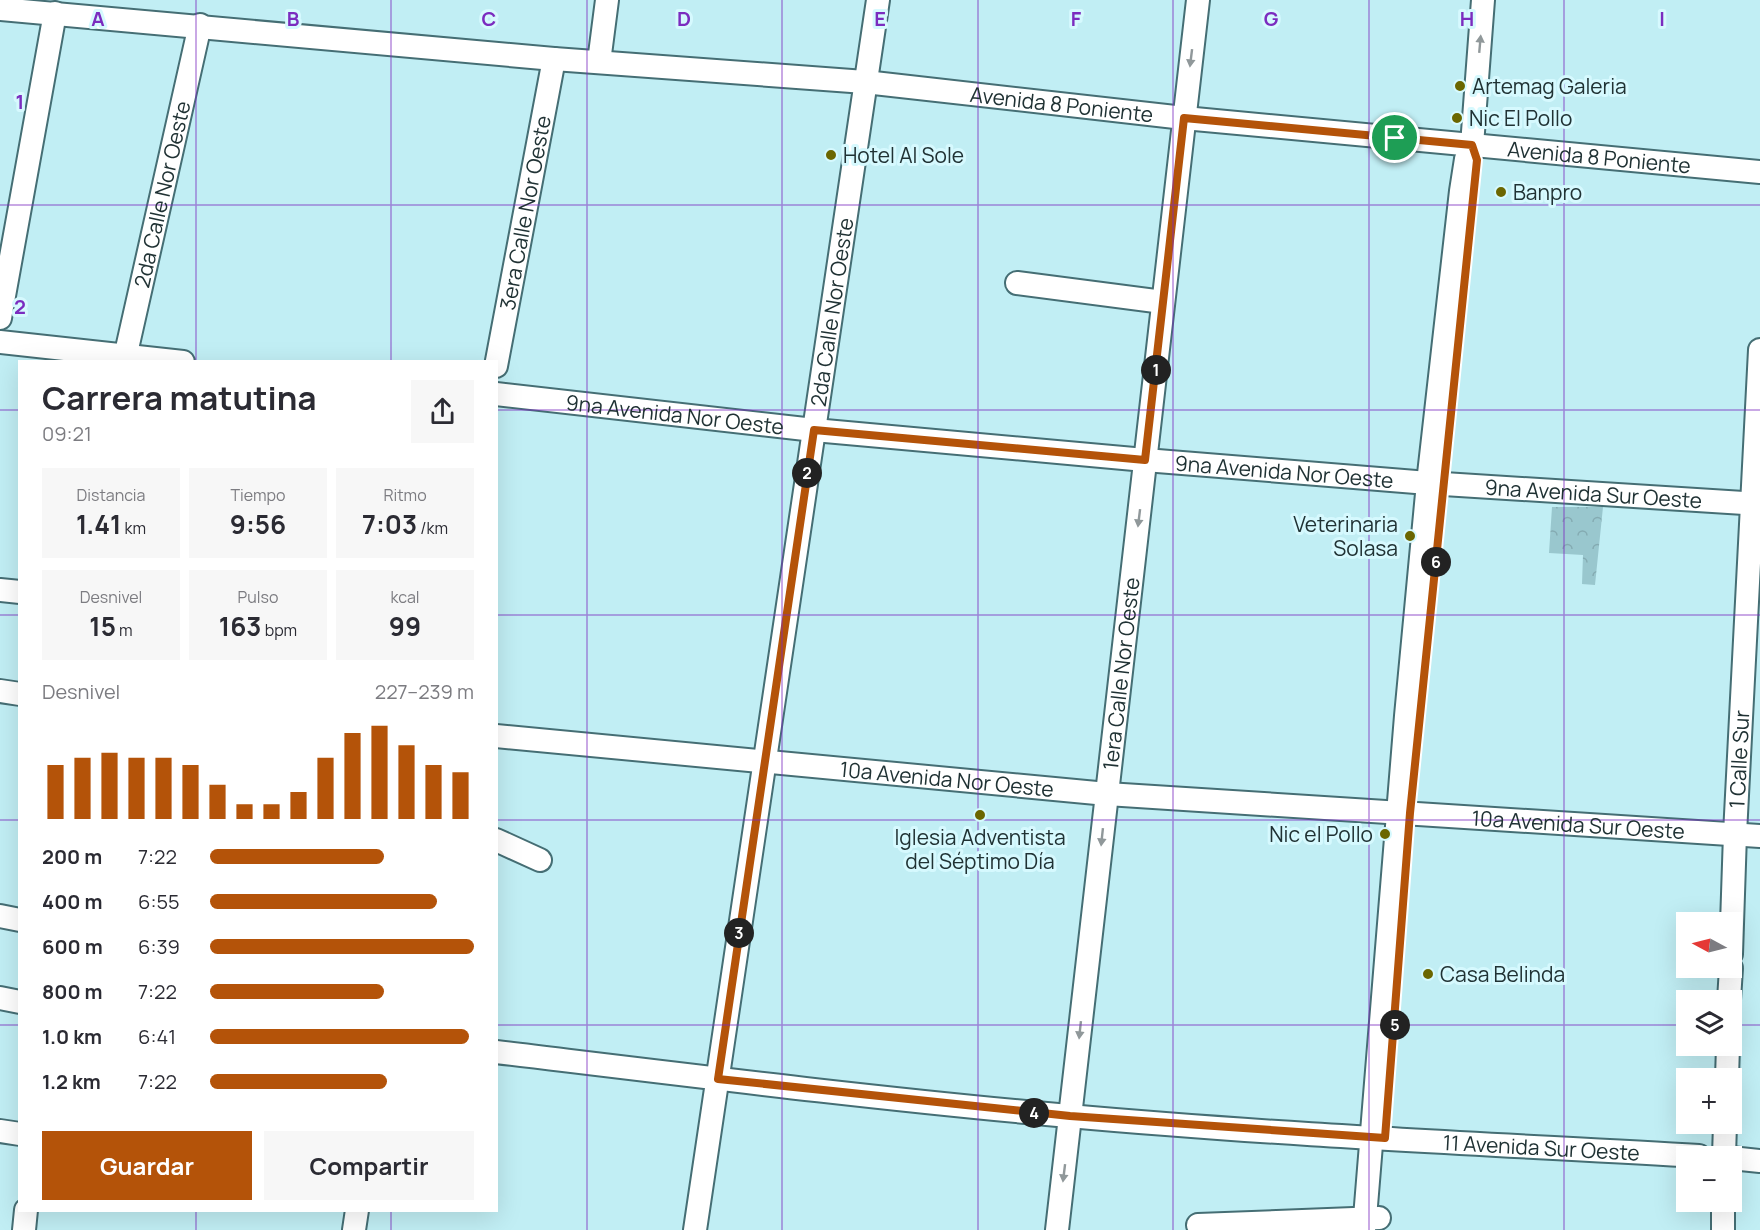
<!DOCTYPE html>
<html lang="es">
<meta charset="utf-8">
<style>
body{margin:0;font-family:Manrope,sans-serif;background:#f7f7f7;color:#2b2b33;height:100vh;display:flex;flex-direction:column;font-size:22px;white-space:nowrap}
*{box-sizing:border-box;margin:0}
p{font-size:20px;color:#7c7c81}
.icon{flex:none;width:33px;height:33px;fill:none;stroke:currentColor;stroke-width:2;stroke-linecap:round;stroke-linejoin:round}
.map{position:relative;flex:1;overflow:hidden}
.details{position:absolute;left:18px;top:360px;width:480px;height:852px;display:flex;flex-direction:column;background:#fff;border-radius:0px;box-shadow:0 6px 24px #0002}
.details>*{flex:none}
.needle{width:39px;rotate:277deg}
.controls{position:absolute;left:1676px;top:912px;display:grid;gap:12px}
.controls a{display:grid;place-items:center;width:66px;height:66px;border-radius:0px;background:#fff;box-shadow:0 6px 24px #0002;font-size:30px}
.pin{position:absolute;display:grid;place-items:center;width:51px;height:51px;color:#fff;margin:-26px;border:3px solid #fff;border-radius:50%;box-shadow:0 2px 6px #0007}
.km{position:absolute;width:30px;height:30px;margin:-15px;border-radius:50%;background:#222;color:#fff;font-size:16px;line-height:30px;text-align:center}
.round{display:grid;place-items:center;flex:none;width:63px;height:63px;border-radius:0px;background:#f7f7f7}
.summary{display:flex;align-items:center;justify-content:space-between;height:102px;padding:0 24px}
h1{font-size:33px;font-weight:700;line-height:45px}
.metrics{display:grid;grid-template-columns:repeat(3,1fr);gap:9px;height:102px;padding:6px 24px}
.metrics div{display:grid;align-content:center;border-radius:0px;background:#f7f7f7;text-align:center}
.metrics b{font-size:26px;font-weight:700}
.metrics small{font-size:16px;font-weight:400}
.metrics p{font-size:16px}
.chart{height:168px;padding:12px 24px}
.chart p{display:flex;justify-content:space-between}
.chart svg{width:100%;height:108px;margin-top:6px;stroke:#b45309;stroke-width:6}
.primary-button{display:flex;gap:12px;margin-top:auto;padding:12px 24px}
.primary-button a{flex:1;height:69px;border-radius:0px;background:#b45309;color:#fff;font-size:24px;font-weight:700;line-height:69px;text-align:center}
.primary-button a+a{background:#f7f7f7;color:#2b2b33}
ul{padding:0 24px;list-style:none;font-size:20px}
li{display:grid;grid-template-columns:96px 72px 1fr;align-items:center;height:45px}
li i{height:15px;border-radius:8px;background:#b45309}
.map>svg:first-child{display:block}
.park{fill:url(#park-crowns)}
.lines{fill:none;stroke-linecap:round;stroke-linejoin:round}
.minor-casing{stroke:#456e74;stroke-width:26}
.minor{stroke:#fff;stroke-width:22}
.oneway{fill:#90989a}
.route-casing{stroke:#fff;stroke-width:12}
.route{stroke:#b45309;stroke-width:8}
.grid{fill:none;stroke:#7b2cbf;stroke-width:1.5;stroke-opacity:0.55}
.poi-dot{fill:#6b6600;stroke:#d6f9fe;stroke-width:2}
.labels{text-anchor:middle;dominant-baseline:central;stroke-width:6;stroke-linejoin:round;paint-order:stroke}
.poi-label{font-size:21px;fill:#203234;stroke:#d6f9fe;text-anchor:start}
.street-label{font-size:21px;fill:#203234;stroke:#d6f9fe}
.grid-label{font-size:20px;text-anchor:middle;font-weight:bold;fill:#7b2cbf;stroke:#d6f9fe;stroke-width:6;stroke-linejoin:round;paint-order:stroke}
</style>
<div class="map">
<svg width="1760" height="1230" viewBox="0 0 1760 1230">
<defs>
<pattern id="park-crowns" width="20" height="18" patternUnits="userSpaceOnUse" patternTransform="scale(1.5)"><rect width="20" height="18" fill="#99c7ce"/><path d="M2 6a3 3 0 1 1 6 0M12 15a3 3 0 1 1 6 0" fill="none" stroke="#84abb2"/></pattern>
</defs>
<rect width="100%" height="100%" fill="#c1eef4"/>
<path class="park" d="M 1552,507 L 1603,507 L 1595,585 L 1582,584 L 1583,555 L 1549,553 Z"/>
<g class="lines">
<g class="minor-casing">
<g id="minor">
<path id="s1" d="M 0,9 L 554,59 L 865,82 L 1184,118 L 1760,172"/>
<path d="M 599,62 L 607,0"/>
<path d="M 1017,283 L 1163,302"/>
<path d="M 0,318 L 55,13"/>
<path d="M 0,342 L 183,362"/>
<path id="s2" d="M 124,362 L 200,25"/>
<path id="s3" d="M 496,366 L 554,59"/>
<path id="s4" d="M 496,394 L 814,430 L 1145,460 L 1428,483 L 1760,504"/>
<path d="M 0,590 L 20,592"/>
<path d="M 0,691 L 20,694"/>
<path id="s5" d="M 496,736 L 1107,794 L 1760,836"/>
<path d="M 496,840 L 540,860"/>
<path d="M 0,916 L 20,920"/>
<path id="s6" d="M 1731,954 L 1735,834 L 1760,350"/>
<path d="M 0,998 L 20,1002"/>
<path d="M 1729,1000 L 1731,968"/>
<path id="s7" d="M 496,1052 C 687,1075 878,1099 1069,1116 C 1279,1135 1489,1144 1699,1156"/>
<path d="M 1727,1078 L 1728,1046"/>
<path d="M 0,1131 L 20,1134"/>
<path d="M 1724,1156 L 1725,1124"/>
<path d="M 1731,1158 L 1760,1161"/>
<path d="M 1198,1225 L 1379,1218"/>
<path d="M 24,1230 L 26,1210"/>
<path d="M 354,1230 L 357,1210"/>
<path id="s8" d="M 695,1230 L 878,0"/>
<path id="s9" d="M 1057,1230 L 1198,0"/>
<path d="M 1364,1230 L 1406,716 L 1428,483 L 1461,191 L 1466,159 L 1472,145 L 1483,0"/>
<path d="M 1723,1230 L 1723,1202"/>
</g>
</g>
<use href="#minor" class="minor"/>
</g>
<defs><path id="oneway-solid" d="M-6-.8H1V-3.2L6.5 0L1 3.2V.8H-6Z" transform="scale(1.5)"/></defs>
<g class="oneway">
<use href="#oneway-solid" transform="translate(1480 44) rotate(-85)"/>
<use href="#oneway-solid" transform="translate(1191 58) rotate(97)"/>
<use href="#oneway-solid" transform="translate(1139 518) rotate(97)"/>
<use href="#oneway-solid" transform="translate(1102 837) rotate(96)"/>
<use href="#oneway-solid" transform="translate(1080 1030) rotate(96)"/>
<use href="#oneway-solid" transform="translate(1064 1173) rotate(97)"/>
</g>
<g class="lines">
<g class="route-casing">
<path id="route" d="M 1184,118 L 1472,145 L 1477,160 L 1410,813 L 1385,1138 L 1070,1116 L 718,1079 L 814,430 L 1145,460 Z"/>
</g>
<use href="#route" class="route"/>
</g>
<path class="grid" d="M 196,0 L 196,362M 391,0 L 391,362M 587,0 L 587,1230M 782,0 L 782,1230M 978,0 L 978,1230M 1173,0 L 1173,1230M 1369,0 L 1369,1230M 1564,0 L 1564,1230M 0,205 L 1760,205M 0,410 L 20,410M 496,410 L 1760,410M 0,615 L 20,615M 496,615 L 1760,615M 0,820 L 20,820M 496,820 L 1760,820M 0,1025 L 20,1025M 496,1025 L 1686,1025M 1731,1025 L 1760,1025M 196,1210 L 196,1230M 391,1210 L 391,1230"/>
<g class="poi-dot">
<circle cx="1460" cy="86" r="6"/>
<circle cx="1457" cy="118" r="6"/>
<circle cx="831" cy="155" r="6"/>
<circle cx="1501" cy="192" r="6"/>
<circle cx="1410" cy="536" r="6"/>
<circle cx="980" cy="815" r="6"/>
<circle cx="1385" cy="834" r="6"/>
<circle cx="1428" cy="974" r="6"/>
</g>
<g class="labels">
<g class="poi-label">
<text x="1472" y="86">Artemag Galeria</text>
<text x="1469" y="118">Nic El Pollo</text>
<text x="843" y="155">Hotel Al Sole</text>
<text x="1513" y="192">Banpro</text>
<text x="1398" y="524" text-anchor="end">Veterinaria<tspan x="1398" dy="24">Solasa</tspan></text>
<text x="1373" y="834" text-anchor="end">Nic el Pollo</text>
<text x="980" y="837" text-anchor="middle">Iglesia Adventista<tspan x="980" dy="24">del Séptimo Día</tspan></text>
<text x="1440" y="974">Casa Belinda</text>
</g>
<g class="street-label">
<text stroke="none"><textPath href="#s1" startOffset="1066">Avenida 8 Poniente</textPath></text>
<text stroke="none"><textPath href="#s1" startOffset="1606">Avenida 8 Poniente</textPath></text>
<text stroke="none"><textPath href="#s2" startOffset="172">2da Calle Nor Oeste</textPath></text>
<text stroke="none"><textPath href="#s3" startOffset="156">3era Calle Nor Oeste</textPath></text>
<text stroke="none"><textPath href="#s8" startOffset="928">2da Calle Nor Oeste</textPath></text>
<text stroke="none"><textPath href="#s4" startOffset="180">9na Avenida Nor Oeste</textPath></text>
<text stroke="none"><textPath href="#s4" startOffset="792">9na Avenida Nor Oeste</textPath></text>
<text stroke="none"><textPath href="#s4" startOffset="1102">9na Avenida Sur Oeste</textPath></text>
<text stroke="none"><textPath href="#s9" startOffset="560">1era Calle Nor Oeste</textPath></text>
<text stroke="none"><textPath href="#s6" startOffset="195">1 Calle Sur</textPath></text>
<text stroke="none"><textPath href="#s5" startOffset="453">10a Avenida Nor Oeste</textPath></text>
<text stroke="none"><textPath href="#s5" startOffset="1086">10a Avenida Sur Oeste</textPath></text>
<text stroke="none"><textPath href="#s7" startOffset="1050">11 Avenida Sur Oeste</textPath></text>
</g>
</g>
<g class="grid-label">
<text x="98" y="26">A</text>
<text x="293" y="26">B</text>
<text x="489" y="26">C</text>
<text x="684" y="26">D</text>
<text x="880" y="26">E</text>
<text x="1076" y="26">F</text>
<text x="1271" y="26">G</text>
<text x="1467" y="26">H</text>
<text x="1662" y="26">I</text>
<text x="20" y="109">1</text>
<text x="20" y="314">2</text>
</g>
</svg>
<div class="controls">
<a><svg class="needle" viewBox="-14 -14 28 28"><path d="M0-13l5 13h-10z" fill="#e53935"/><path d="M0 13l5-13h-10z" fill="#7c7c81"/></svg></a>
<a><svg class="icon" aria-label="layers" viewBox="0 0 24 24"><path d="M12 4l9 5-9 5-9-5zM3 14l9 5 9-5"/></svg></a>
<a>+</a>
<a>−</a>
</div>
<div class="pin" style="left:1395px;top:138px;background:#1e9e55"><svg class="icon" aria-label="arrive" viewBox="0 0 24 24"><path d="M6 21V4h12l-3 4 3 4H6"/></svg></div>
<b class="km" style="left:1156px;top:370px">1</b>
<b class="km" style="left:807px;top:473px">2</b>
<b class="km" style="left:739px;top:933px">3</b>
<b class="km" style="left:1034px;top:1113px">4</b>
<b class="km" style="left:1395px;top:1025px">5</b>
<b class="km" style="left:1436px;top:562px">6</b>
<section class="details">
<div class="summary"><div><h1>Carrera matutina</h1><p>09:21</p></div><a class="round"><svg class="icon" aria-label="share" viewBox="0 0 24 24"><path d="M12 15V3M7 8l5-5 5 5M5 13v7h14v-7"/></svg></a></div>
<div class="metrics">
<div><p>Distancia</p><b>1.41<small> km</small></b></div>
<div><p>Tiempo</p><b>9:56</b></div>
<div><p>Ritmo</p><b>7:03<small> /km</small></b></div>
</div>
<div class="metrics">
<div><p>Desnivel</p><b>15<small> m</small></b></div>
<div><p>Pulso</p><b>163<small> bpm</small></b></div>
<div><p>kcal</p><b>99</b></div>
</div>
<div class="chart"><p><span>Desnivel</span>227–239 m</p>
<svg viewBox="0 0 160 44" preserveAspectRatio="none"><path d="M5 44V22M15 44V19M25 44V17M35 44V19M45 44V19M55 44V22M65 44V30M75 44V38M85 44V38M95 44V33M105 44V19M115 44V9M125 44V6M135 44V14M145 44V22M155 44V25"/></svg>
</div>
<ul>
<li><b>200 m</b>7:22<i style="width:66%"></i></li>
<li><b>400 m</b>6:55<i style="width:86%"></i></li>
<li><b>600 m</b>6:39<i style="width:100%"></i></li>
<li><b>800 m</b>7:22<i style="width:66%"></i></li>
<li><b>1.0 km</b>6:41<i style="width:98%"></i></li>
<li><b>1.2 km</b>7:22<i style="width:67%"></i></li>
</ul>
<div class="primary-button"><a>Guardar</a><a>Compartir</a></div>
</section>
</div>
